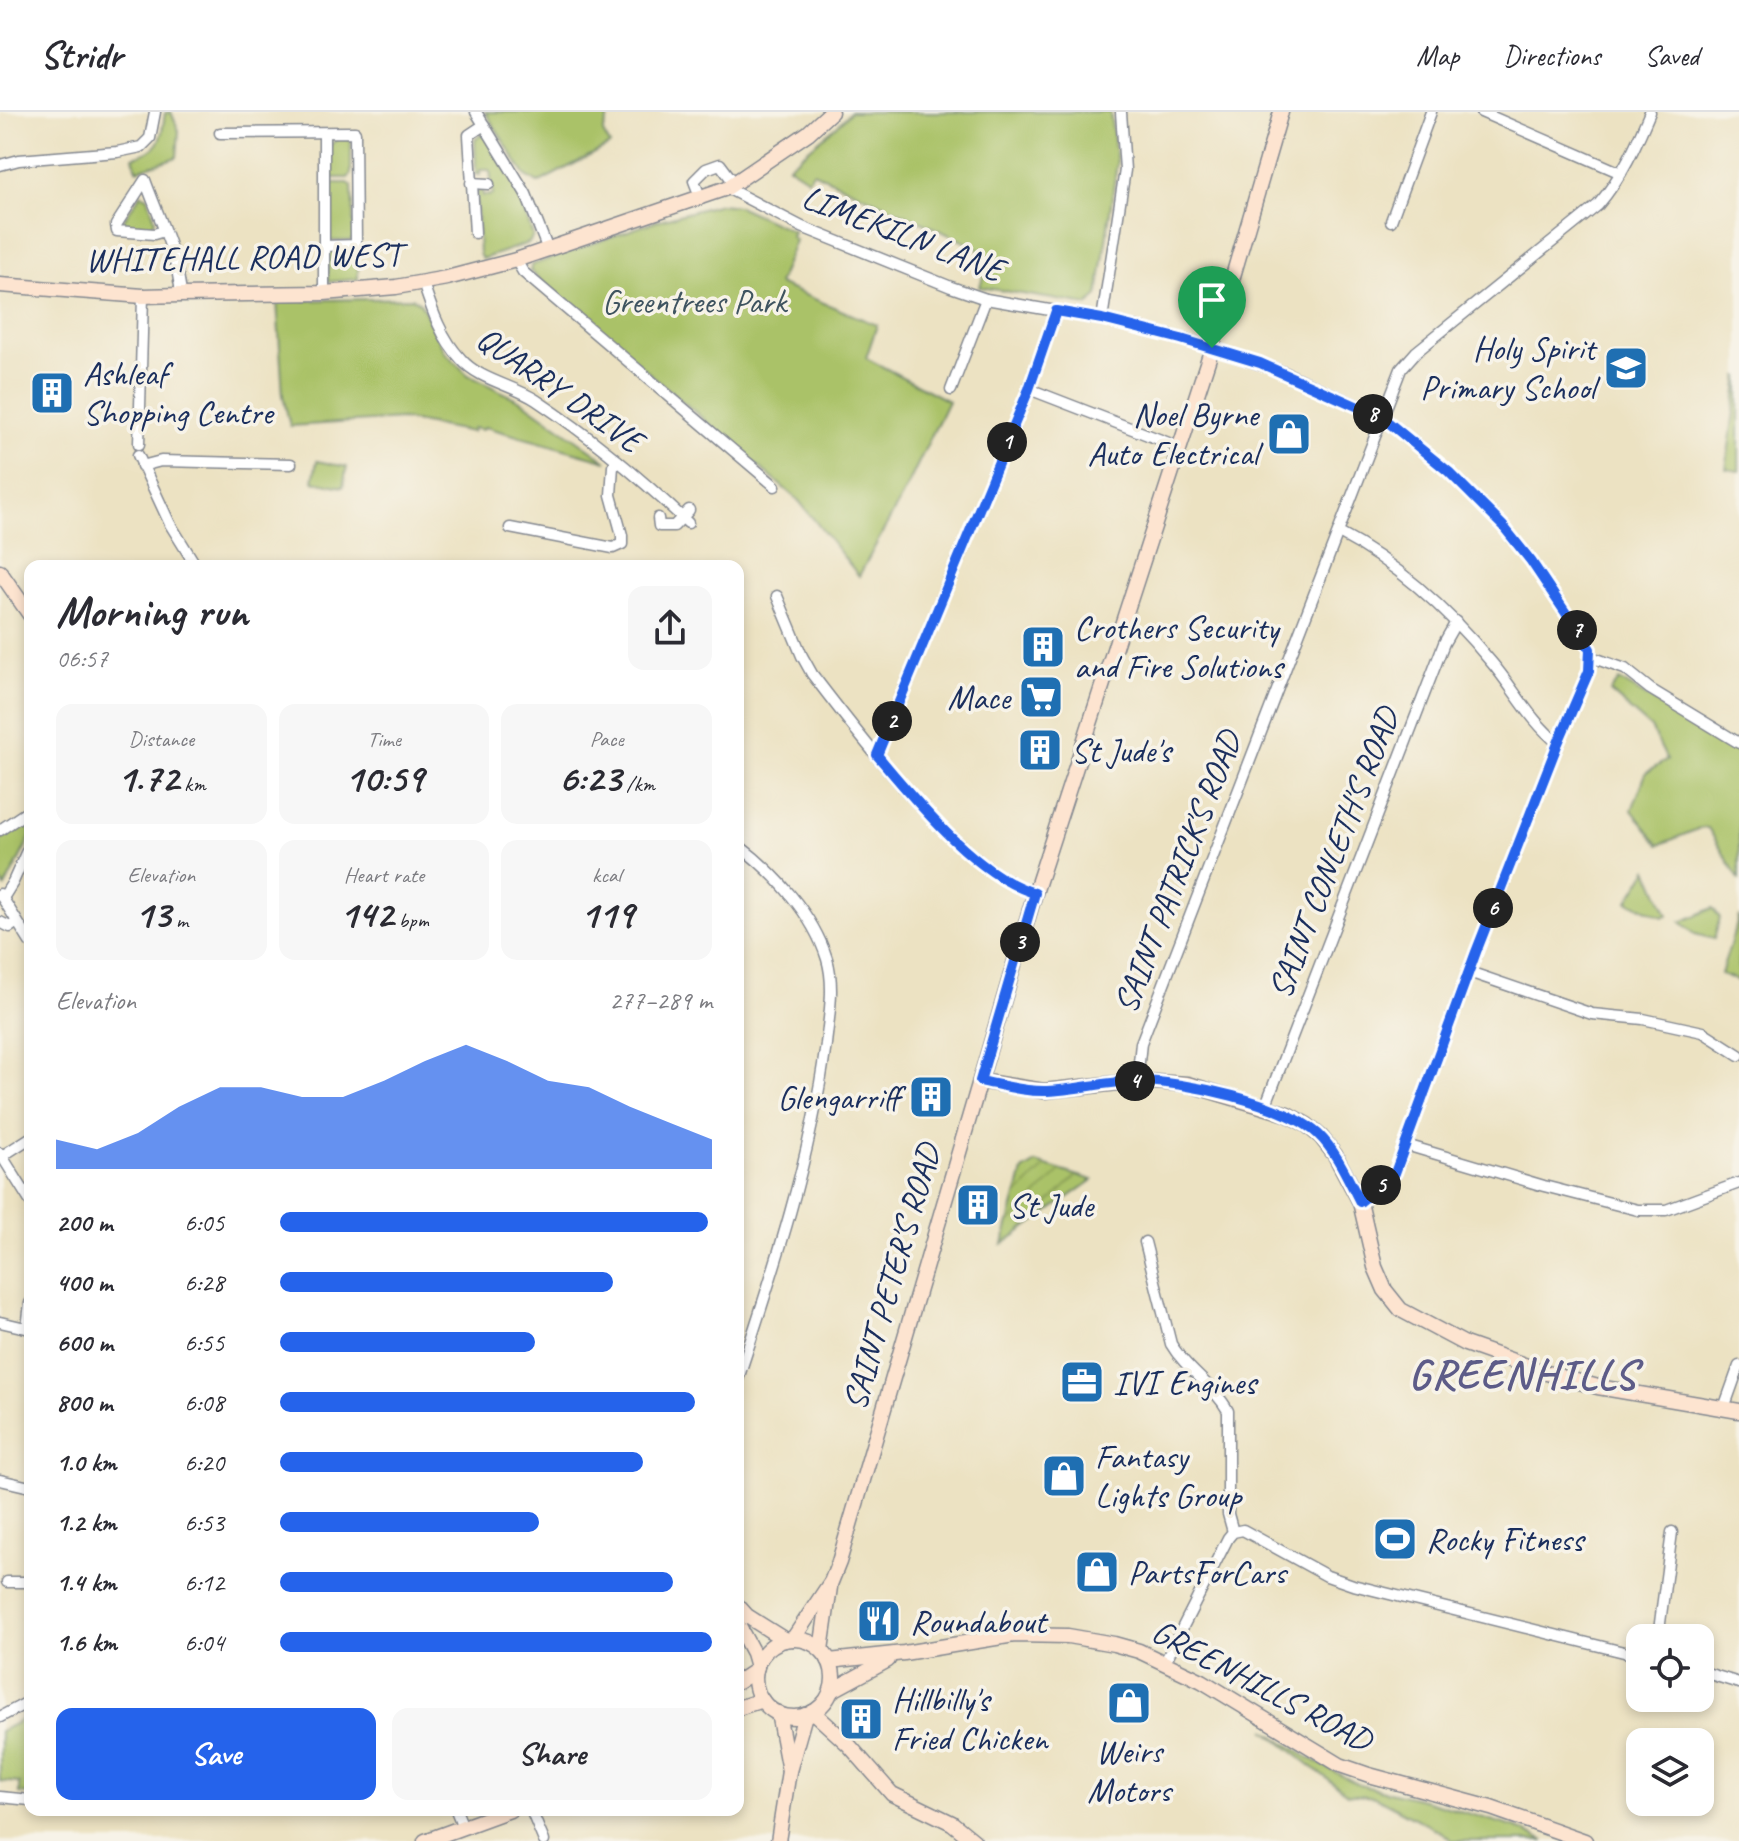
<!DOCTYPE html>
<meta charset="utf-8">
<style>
body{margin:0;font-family:Caveat,sans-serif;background:#f7f7f7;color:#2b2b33;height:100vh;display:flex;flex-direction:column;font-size:30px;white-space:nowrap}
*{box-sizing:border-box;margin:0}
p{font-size:26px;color:#7c7c81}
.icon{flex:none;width:44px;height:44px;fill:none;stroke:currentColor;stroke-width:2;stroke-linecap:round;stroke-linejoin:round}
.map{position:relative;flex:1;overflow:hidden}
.details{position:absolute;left:24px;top:448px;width:720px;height:1256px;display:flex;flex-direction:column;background:#fff;border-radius:16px;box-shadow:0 4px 12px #0003}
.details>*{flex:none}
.buttons{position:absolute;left:1626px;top:1512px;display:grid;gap:16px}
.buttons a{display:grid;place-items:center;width:88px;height:88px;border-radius:16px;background:#fff;box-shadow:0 4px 12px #0003;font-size:40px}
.pin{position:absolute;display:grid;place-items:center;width:68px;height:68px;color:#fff;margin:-82px -34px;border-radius:50% 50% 50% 0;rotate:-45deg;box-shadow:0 0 8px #0007}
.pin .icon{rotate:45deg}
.km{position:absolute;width:40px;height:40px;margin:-20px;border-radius:50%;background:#222;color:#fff;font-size:22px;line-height:40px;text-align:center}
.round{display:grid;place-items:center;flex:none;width:84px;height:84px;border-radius:16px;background:#f7f7f7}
.headline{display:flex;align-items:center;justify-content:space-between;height:136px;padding:0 32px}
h1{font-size:44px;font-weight:800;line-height:60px}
.figures{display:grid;grid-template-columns:repeat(3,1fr);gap:12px;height:136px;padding:8px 32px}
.figures div{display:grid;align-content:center;border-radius:16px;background:#f7f7f7;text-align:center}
.figures b{font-size:40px;font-weight:800}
.figures small{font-size:22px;font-weight:400}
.figures p{font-size:22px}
.chart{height:224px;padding:16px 32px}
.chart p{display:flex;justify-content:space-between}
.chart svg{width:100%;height:144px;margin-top:8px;fill:#2563eb;opacity:.7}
.primary-button{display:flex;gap:16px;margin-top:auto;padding:16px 32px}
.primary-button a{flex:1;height:92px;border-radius:16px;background:#2563eb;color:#fff;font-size:32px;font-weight:800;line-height:92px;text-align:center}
.primary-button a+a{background:#f7f7f7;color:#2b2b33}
ul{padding:0 32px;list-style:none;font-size:26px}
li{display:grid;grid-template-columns:128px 96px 1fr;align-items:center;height:60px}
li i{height:20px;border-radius:10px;background:#2563eb}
header{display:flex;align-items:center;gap:48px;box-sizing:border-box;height:112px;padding:0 40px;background:#fff;border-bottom:2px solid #e1e1e2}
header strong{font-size:38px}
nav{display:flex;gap:44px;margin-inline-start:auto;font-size:28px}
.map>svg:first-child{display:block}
.green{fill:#aac267;stroke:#627862;stroke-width:2}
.garden{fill:url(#garden-furrows);stroke:#627862;stroke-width:2}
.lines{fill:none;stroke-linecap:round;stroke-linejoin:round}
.street-casing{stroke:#848890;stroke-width:13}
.secondary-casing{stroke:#848890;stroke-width:17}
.street{stroke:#fff;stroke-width:10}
.secondary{stroke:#fde4d0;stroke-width:14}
.route-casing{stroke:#fff;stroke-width:16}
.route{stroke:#2563eb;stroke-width:10}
.labels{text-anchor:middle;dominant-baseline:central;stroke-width:7;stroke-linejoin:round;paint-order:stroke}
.street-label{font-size:34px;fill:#1b2f5e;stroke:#f7f3e8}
.park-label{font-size:34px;fill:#3f5460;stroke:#f7f3e8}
.poi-label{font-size:34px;fill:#1b2f5e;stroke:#f7f3e8;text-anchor:start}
.district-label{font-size:42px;font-weight:bold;letter-spacing:2px;fill:#5d5c88;stroke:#f7f3e8}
</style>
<header>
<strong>Stridr</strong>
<nav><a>Map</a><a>Directions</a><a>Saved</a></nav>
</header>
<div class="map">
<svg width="1739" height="1729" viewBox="0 0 1739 1729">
<defs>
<pattern id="garden-furrows" width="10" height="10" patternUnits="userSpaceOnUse" patternTransform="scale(2)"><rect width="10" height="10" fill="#aac267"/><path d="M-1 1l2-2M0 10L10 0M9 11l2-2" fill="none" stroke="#8a9e58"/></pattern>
</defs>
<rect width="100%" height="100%" fill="#f7f3e8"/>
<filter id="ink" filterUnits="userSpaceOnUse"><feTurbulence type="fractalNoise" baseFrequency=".0125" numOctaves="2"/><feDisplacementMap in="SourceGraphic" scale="16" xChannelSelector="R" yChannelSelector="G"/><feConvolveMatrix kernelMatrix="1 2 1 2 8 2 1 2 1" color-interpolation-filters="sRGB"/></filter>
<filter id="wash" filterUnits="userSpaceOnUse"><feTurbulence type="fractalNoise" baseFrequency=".006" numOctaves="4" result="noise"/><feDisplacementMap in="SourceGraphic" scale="32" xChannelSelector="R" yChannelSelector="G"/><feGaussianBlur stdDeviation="1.8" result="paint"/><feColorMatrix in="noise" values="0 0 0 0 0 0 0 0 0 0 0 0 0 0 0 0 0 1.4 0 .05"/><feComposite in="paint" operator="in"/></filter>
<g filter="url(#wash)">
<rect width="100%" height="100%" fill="#ece2c2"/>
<g class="green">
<path d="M 171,0 L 179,19 L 177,45 L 137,58 L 133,45 C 161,38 161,28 165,1 Z"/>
<path d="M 485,0 L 606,0 L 608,6 L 603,21 L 610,33 L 538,71 L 525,63 Z"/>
<path d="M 850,0 L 1110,0 L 1117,51 L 1098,184 L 1088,193 L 980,175 L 985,156 L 978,136 L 813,60 L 808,67 L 788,54 L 838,13 Z"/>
<path d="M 481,22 L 486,24 L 514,70 L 533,124 L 529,131 L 482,147 L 479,142 L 476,81 L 482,77 L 483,84 L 493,83 L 490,58 L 480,58 L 480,63 L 476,62 L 475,28 Z"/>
<path d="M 339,25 L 351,27 L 351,62 L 348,66 L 328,66 L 329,34 Z"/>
<path d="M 328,71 L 348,71 L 352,74 L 354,126 L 350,129 L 328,129 Z"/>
<path d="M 141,82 L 148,85 L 155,108 L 151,117 L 127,114 L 122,110 Z"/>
<path d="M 720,92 L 738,94 L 793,119 L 791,125 L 795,128 L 778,172 L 877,213 L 866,246 L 948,289 L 905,379 L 859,464 L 799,389 L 530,159 L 532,153 L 656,109 Z"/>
<path d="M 328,138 L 358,138 L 358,167 L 328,170 Z"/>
<path d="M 413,186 L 421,192 L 445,240 L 468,263 L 525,291 L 607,349 L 485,315 L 482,318 L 473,316 L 472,320 L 402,307 L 290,314 L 283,284 L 277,189 Z"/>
<path d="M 1739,263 L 1739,359 L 1726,357 Z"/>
<path d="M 317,349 L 347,355 L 343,375 L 313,369 Z"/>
<path d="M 1619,568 L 1739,641 L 1739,767 L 1708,716 L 1700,716 L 1659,733 L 1632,698 L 1646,661 L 1667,648 L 1651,616 L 1610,580 Z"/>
<path d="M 30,708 L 30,726 L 5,775 L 0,768 L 0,728 Z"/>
<path d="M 1648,757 L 1668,803 L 1663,805 L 1628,789 Z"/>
<path d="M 1713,796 L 1720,806 L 1714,827 L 1695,822 L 1681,810 Z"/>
<path d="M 1739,804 L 1739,869 L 1721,862 Z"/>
<path d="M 30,1598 L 30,1682 L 19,1681 L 19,1671 L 0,1669 L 0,1619 L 20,1609 L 23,1601 Z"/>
<path d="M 1265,1618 L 1306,1644 L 1359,1673 L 1427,1689 L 1520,1717 L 1545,1729 L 1453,1729 L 1443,1721 L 1375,1685 L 1347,1682 Z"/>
</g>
<path class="garden" d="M 1036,1051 L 1093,1068 L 1003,1132 L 1023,1059 Z"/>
</g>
<g filter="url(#ink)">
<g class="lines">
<g class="street-casing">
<g id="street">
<path d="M 476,0 L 526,82 L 548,138"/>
<path d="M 1481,0 L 1621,61"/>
<path d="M 220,21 L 355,20 L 356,133 L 323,134"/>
<path d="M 0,53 L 19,48 L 117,40 L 141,35 L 150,26 L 155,0"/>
<path d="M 471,71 L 489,72"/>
<path d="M 727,76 L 802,115 L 951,175 L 986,187 L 1102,207 L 1194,230 L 1286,261 L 1383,306 L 1449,360 L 1503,414 L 1531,449 L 1590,537 L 1589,559 L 1558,631 L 1476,840 L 1395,1061 L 1360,1090"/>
<path d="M 701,87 L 694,69 L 706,57 L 720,52 L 735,72"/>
<path d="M 1391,109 L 1431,0"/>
<path d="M 164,119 L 154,122 L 117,119 L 116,113 L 145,68 C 158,104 178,144 181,183"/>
<path d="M 475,121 L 469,23 L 484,13"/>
<path d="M 516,148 L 523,160 L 775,374"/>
<path d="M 423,171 C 432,198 441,226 461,247 C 479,268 513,273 536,288 C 590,324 641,366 688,411"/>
<path d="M 324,181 L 324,21"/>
<path d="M 1102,207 L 1125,58 L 1121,0"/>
<path d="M 1029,277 L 1179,335"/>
<path d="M 951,278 L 986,187"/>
<path d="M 139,332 L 143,184"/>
<path d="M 138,343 L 170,412 L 196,454"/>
<path d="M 142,354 L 161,349 L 291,352"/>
<path d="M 658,406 L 659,414 L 674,414 L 689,398"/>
<path d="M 510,416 L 613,436 L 622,432 L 622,423 L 611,383 L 613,354 L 618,349"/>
<path d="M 1339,421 C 1398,452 1450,500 1492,551 C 1515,578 1530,609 1558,631"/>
<path d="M 777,484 L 802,544 L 812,562 C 858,622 963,762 1035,781"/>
<path d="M 1591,545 L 1625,557 L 1650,577 L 1739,631"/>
<path d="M 877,643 L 1029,277 L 1056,199"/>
<path d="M 0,718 L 30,698"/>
<path d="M 738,733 C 774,760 813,802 827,847 C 835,874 829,904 826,932 C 811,1046 774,1158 738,1267"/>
<path d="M 0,782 L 30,830"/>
<path d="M 3,786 L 13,770 L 30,732"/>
<path d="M 0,810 L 10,815 L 17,810"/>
<path d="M 1469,860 L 1592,902 L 1643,907 L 1703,920 L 1739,943"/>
<path d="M 1137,969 L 1141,931 L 1401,257 L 1416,240 L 1598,93 C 1622,65 1636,33 1650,0"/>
<path d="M 1265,995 L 1444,531 L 1456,510"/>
<path d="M 1406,1033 L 1544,1074 L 1638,1098 L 1666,1098 L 1739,1071"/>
<path d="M 0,1041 L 30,1089"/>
<path d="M 2,1044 L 30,1026"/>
<path d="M 1145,1130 L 1171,1232 C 1186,1258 1214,1273 1228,1299 L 1228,1402 L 1233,1420"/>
<path d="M 0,1210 L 30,1217"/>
<path d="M 27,1216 L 30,1191"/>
<path d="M 1724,1296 L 1739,1254"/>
<path d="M 0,1368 L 30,1375"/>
<path d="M 7,1470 L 30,1470"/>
<path d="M 1658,1526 L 1672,1420"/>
<path d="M 1165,1550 L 1228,1426 L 1233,1420 L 1243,1418 L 1327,1464 L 1353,1473 L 1640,1544"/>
<path d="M 1700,1559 L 1739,1571"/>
<path d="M 0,1605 L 30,1589"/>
<path d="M 0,1685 L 30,1688"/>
<path d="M 456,1698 L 463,1715"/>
<path d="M 531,1698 L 544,1729"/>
</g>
</g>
<g class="secondary-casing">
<g id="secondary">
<path d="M 0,173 L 143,184 L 181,183 L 324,181 L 396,175 L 447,166 L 516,148 L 727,76 L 808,21 L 831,0"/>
<path d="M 0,460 L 30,503"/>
<path d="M 980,969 L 1044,979 L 1137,969 L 1187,972 L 1287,1002 L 1307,1013 L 1321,1025 L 1335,1043 L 1360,1090 L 1375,1155 L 1385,1178 L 1401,1198 L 1465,1232 L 1547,1261 L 1598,1275 L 1739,1299"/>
<path d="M 738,1494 L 747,1504 L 785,1528"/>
<path d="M 738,1513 L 753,1541 L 757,1555"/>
<path d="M 793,1527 L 831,1470 L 839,1450 L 1035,781 L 1212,236 L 1281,0"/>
<circle cx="794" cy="1566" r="39"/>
<path d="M 821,1538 L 830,1475"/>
<path d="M 829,1549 L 904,1541 L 1014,1523 L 1068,1524 L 1114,1532 L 1139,1539 L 1202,1569 L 1340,1653 L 1369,1663 L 1491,1696 L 1585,1729"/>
<path d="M 738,1570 L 756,1558"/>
<path d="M 831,1579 L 888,1548"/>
<path d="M 738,1596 L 762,1588"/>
<path d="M 813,1600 L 848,1632 L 892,1682 L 952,1711 L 974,1729"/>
<path d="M 778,1601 L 789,1659"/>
<path d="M 425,1729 L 510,1698"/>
<path d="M 778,1729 L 789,1659 L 805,1603"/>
</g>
</g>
<use href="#street" class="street"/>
<use href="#secondary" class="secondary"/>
</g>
</g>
<g class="lines" filter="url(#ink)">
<g class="route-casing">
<path id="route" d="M 1056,199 L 1102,207 L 1181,227 L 1260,251 L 1383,306 L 1449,360 L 1503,414 L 1531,449 L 1590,537 L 1589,559 L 1558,631 L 1476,840 L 1395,1061 L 1360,1090 C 1348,1067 1337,1040 1318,1022 C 1284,991 1184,969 1138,969 C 1108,969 1077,978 1047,979 C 1025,980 1001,973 980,969 L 1035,781 C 977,765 915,688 877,643 L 1029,277 Z"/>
</g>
<use href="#route" class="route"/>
</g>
<defs>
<g id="school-square" transform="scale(2.3)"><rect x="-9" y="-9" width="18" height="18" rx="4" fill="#1f6fb2" stroke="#f7f3e8"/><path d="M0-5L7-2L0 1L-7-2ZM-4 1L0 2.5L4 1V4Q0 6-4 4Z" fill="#fff"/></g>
<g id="building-square" transform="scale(2.3)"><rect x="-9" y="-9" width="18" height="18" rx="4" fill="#1f6fb2" stroke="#f7f3e8"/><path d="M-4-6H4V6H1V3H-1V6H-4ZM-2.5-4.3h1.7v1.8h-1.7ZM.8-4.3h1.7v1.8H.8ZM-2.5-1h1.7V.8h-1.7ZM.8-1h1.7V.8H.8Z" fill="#fff"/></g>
<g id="shop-square" transform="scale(2.3)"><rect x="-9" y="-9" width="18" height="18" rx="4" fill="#1f6fb2" stroke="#f7f3e8"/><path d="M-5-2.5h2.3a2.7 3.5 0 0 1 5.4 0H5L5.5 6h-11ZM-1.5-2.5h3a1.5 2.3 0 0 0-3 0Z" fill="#fff"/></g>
<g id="supermarket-square" transform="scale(2.3)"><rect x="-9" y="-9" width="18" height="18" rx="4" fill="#1f6fb2" stroke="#f7f3e8"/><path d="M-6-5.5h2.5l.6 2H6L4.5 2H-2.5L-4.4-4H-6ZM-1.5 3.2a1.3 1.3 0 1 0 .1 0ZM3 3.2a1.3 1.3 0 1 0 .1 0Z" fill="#fff"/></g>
<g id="office-square" transform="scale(2.3)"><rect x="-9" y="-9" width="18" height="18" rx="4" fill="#1f6fb2" stroke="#f7f3e8"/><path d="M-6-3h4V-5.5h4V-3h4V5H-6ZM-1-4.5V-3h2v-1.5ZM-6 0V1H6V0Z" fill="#fff"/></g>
<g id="stadium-square" transform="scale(2.3)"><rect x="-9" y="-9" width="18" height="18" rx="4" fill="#1f6fb2" stroke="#f7f3e8"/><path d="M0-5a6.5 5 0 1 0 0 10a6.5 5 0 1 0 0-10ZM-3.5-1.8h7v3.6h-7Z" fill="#fff"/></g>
<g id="restaurant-square" transform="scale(2.3)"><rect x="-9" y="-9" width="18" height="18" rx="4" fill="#1f6fb2" stroke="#f7f3e8"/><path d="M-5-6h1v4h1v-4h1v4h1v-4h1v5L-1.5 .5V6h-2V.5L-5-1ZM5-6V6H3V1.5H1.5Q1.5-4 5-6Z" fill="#fff"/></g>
</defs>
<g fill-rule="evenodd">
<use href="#school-square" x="1626" y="256"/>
<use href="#building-square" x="52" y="281"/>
<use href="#shop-square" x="1289" y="322"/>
<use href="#building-square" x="1043" y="535"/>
<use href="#supermarket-square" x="1041" y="585"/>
<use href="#building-square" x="1040" y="638"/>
<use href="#building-square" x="931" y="985"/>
<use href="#building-square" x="978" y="1093"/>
<use href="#office-square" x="1082" y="1270"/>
<use href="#shop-square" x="1064" y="1364"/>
<use href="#stadium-square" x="1395" y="1427"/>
<use href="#shop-square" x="1097" y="1460"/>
<use href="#restaurant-square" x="879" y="1509"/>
<use href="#shop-square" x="1129" y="1591"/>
<use href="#building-square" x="861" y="1607"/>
</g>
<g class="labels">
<g class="street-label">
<text transform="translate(903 121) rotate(21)">LIMEKILN LANE</text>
<text transform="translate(243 145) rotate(-1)">WHITEHALL ROAD WEST</text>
<text transform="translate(560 277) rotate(35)">QUARRY DRIVE</text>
<text transform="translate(1333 741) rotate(-69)">SAINT CONLETH'S ROAD</text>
<text transform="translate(1177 760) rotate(-69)">SAINT PATRICK'S ROAD</text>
<text transform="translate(891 1165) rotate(-74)">SAINT PETER'S ROAD</text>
<text transform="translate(1262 1573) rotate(28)">GREENHILLS ROAD</text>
</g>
<g class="park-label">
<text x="694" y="189">Greentrees Park</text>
</g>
<g class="poi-label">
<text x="1595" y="236" text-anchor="end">Holy Spirit<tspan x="1595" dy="39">Primary School</tspan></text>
<text x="83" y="261">Ashleaf<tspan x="83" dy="39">Shopping Centre</tspan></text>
<text x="1258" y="302" text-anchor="end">Noel Byrne<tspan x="1258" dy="39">Auto Electrical</tspan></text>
<text x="1074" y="515">Crothers Security<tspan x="1074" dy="39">and Fire Solutions</tspan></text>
<text x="1010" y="585" text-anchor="end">Mace</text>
<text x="1071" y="638">St Jude's</text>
<text x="900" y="985" text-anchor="end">Glengarriff</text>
<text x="1009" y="1093">St Jude</text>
<text x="1113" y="1270">IVI Engines</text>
<text x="1095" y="1344">Fantasy<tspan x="1095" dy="39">Lights Group</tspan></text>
<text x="1426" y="1427">Rocky Fitness</text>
<text x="1128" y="1460">PartsForCars</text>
<text x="910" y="1509">Roundabout</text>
<text x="892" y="1587">Hillbilly's<tspan x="892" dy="39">Fried Chicken</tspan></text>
<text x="1129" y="1639" text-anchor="middle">Weirs<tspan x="1129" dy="39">Motors</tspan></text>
</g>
<g class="district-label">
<text x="1523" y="1262">GREENHILLS</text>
</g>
</g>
</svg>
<div class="buttons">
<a><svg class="icon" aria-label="locate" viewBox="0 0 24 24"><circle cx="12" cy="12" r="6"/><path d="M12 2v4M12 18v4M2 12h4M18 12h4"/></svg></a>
<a><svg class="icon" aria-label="layers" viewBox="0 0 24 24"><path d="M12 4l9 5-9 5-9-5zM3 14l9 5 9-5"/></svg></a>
</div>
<div class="pin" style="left:1212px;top:236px;background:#1e9e55"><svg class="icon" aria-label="arrive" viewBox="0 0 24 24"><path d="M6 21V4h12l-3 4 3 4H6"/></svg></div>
<b class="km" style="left:1007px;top:330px">1</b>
<b class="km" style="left:892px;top:609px">2</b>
<b class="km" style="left:1020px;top:830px">3</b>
<b class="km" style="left:1135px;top:969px">4</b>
<b class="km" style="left:1381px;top:1073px">5</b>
<b class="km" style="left:1493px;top:796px">6</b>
<b class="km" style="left:1577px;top:518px">7</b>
<b class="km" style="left:1373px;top:302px">8</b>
<section class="details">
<div class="headline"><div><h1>Morning run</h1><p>06:57</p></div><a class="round"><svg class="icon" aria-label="share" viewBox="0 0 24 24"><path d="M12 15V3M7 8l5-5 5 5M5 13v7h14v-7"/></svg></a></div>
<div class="figures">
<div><p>Distance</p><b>1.72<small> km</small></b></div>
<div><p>Time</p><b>10:59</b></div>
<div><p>Pace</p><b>6:23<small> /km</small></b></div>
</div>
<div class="figures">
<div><p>Elevation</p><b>13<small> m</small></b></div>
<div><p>Heart rate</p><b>142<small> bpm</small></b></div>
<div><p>kcal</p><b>119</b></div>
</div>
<div class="chart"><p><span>Elevation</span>277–289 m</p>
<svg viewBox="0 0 160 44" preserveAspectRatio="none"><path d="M0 44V35L10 38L20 33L30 25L40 19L50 19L60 22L70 22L80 17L90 11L100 6L110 11L120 17L130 19L140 25L150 30L160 35V44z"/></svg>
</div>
<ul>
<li><b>200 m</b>6:05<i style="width:99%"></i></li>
<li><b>400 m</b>6:28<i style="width:77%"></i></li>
<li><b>600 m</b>6:55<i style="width:59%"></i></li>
<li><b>800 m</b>6:08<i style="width:96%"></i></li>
<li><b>1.0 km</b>6:20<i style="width:84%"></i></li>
<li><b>1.2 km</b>6:53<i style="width:60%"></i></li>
<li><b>1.4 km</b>6:12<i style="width:91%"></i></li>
<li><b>1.6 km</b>6:04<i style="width:100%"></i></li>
</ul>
<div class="primary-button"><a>Save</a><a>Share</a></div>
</section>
</div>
